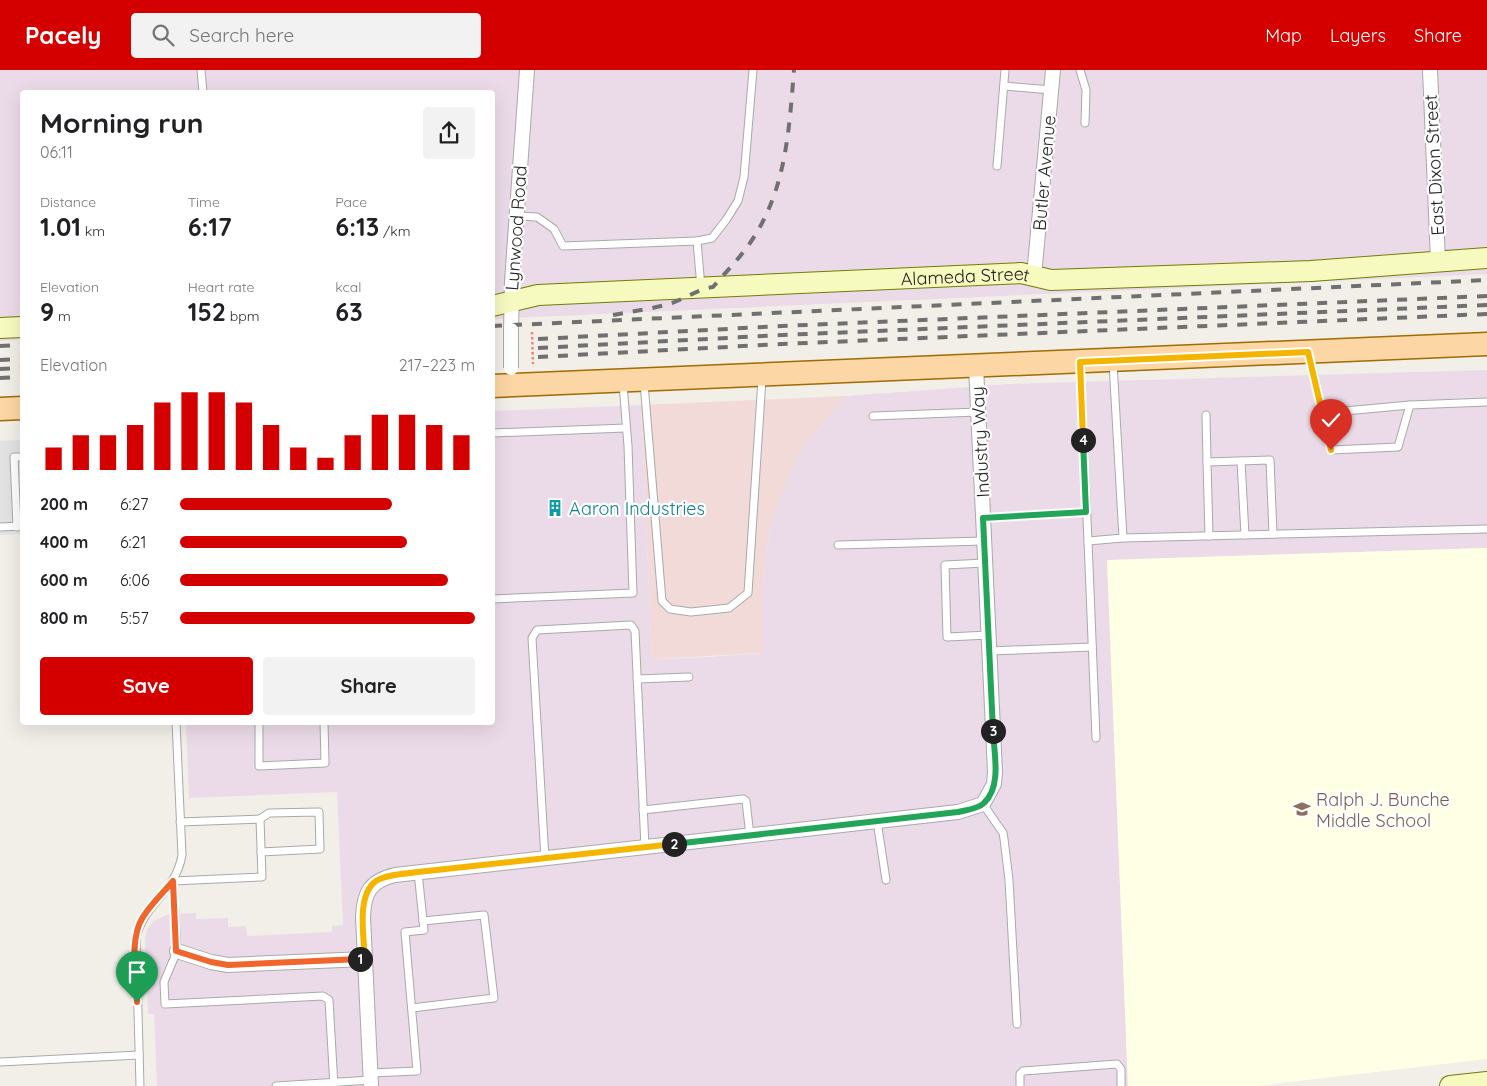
<!DOCTYPE html>
<meta charset="utf-8">
<style>
body{margin:0;font-family:Quicksand,sans-serif;background:#f2f2f2;color:#202124;height:100vh;display:flex;flex-direction:column;font-size:19px;white-space:nowrap}
*{box-sizing:border-box;margin:0}
p{font-size:16px;color:#757577}
.icon{flex:none;width:28px;height:28px;fill:none;stroke:currentColor;stroke-width:2;stroke-linecap:round;stroke-linejoin:round}
.map{position:relative;flex:1;overflow:hidden}
.details{position:absolute;left:20px;top:20px;width:475px;height:635px;display:flex;flex-direction:column;background:#fff;border-radius:5px;box-shadow:0 5px 20px #0002}
.details>*{flex:none}
.pin{position:absolute;display:grid;place-items:center;width:42px;height:42px;color:#fff;margin:-51px -21px;border-radius:50% 50% 50% 0;rotate:-45deg;box-shadow:0 0 5px #0007}
.pin .icon{rotate:45deg}
.km{position:absolute;width:25px;height:25px;margin:-12px;border-radius:50%;background:#222;color:#fff;font-size:14px;line-height:25px;text-align:center}
.round{display:grid;place-items:center;flex:none;width:52px;height:52px;border-radius:5px;background:#f2f2f2}
.head{display:flex;align-items:center;justify-content:space-between;height:85px;padding:0 20px}
h1{font-size:28px;font-weight:800;line-height:38px}
.metrics{display:grid;grid-template-columns:repeat(3,1fr);gap:8px;height:85px;padding:5px 20px}
.metrics div{display:grid;align-content:center}
.metrics b{font-size:25px;font-weight:800}
.metrics small{font-size:14px;font-weight:400}
.metrics p{font-size:14px}
.chart{height:140px;padding:10px 20px}
.chart p{display:flex;justify-content:space-between}
.chart svg{width:100%;height:90px;margin-top:5px;stroke:#d40000;stroke-width:6}
.primary-button{display:flex;gap:10px;margin-top:auto;padding:10px 20px}
.primary-button a{flex:1;height:58px;border-radius:5px;background:#d40000;color:#fff;font-size:20px;font-weight:800;line-height:58px;text-align:center}
.primary-button a+a{background:#f2f2f2;color:#202124}
ul{padding:0 20px;list-style:none;font-size:16px}
li{display:grid;grid-template-columns:80px 60px 1fr;align-items:center;height:38px}
li i{height:12px;border-radius:6px;background:#d40000}
header{display:flex;align-items:center;gap:30px;box-sizing:border-box;height:70px;padding:0 25px;background:#d40000;color:#fff}
header strong{font-size:24px}
nav{display:flex;gap:28px;margin-inline-start:auto;font-size:18px}
.search{width:350px;height:45px;background:#f2f2f2;display:flex;align-items:center;gap:12px;box-sizing:border-box;padding:0 18px;border-radius:5px;color:#757577;font-size:19px}
.map>svg:first-child{display:block}
.commercial{fill:#f2dad9}
.industrial{fill:#ebdbe8}
.education{fill:#ffffe5}
.parking{fill:#e2e2e2}
.lines{fill:none;stroke-linecap:round;stroke-linejoin:round}
.lane-casing{stroke:#a9a9a9;stroke-width:9}
.street-casing{stroke:#a9a9a9;stroke-width:16}
.secondary-casing{stroke:#707d05;stroke-width:22}
.primary-casing{stroke:#a06b00;stroke-width:25}
.path{stroke:#fa8072;stroke-width:2.5;stroke-dasharray:2.5 2.5;stroke-linecap:butt}
.lane{stroke:#fff;stroke-width:7}
.street{stroke:#fff;stroke-width:14}
.secondary{stroke:#f7fabf;stroke-width:20}
.primary{stroke:#fcd6a4;stroke-width:22}
.rail{stroke:#707070;stroke-width:4;stroke-dasharray:10 10;stroke-linecap:butt}
.street-bridge-casing{stroke:#a9a9a9;stroke-width:16;stroke-linecap:butt}
.street-bridge{stroke:#fff;stroke-width:14}
.split-1-casing{stroke:#fff;stroke-width:10}
.split-2-casing{stroke:#fff;stroke-width:10}
.split-3-casing{stroke:#fff;stroke-width:10}
.split-4-casing{stroke:#fff;stroke-width:10}
.split-5-casing{stroke:#fff;stroke-width:10}
.split-1{stroke:#f0652b;stroke-width:6}
.split-2{stroke:#f5b400;stroke-width:6}
.split-3{stroke:#22a559;stroke-width:6}
.split-4{stroke:#22a559;stroke-width:6}
.split-5{stroke:#f5b400;stroke-width:6}
.labels{text-anchor:middle;dominant-baseline:central;stroke-width:4.5;stroke-linejoin:round;paint-order:stroke}
.street-label{font-size:18px;fill:#222;stroke:#fff}
.culture-label{font-size:18px;fill:#0d838f;stroke:#fff;text-anchor:start}
.education-label{font-size:18px;fill:#785e54;stroke:#fff;text-anchor:start}
</style>
<header>
<strong>Pacely</strong>
<div class="search"><svg class="icon" aria-label="search" viewBox="0 0 24 24"><circle cx="10" cy="10" r="6"/><path d="M15 15l6 6"/></svg>Search here</div>
<nav><a>Map</a><a>Layers</a><a>Share</a></nav>
</header>
<div class="map">
<svg width="1487" height="1016" viewBox="0 0 1487 1016">
<rect width="100%" height="100%" fill="#f2efe9"/>
<path class="commercial" d="M 846,326 L 807,373 L 797,388 L 782,423 L 771,454 L 763,511 L 763,583 L 652,589 L 641,335 Z"/>
<g class="industrial">
<path d="M 0,0 L 1487,0 L 1487,204 L 493,249 L 492,22 L 22,22 L 22,270 L 0,271 Z"/>
<path d="M 1487,300 L 1487,478 L 1107,490 L 1128,1016 L 157,1016 L 154,944 L 148,944 L 145,870 L 147,859 L 154,851 L 169,844 L 196,843 L 196,849 L 228,848 L 228,857 L 246,856 L 247,866 L 332,862 L 332,856 L 343,855 L 337,722 L 189,728 L 186,653 L 492,652 L 493,341 L 641,335 L 652,589 L 710,587 L 763,583 L 763,511 L 771,454 L 782,423 L 797,388 L 807,373 L 846,326 L 1010,314 Z"/>
</g>
<path class="education" d="M 1487,478 L 1487,989 L 1256,1016 L 1128,1016 L 1107,490 Z"/>
<path class="parking" d="M 22,370 L 22,477 L 20,477 L 20,464 L 0,465 L 0,371 Z"/>
<g class="lines">
<g class="lane-casing">
<g id="lane">
<path d="M 201,0 L 203,22"/>
<path d="M 1080,0 L 1086,20 L 1085,53"/>
<path d="M 1004,16 L 1051,20"/>
<path d="M 997,96 L 1005,0"/>
<path d="M 517,146 L 537,147 L 554,159 L 563,176 L 697,171 L 701,217"/>
<path d="M 697,171 L 712,168 L 726,150 L 738,131 L 744,107 L 753,0"/>
<path d="M 1309,284 L 1331,380 L 1398,377 L 1410,335 L 1487,332"/>
<path d="M 1080,295 L 1088,471 L 1123,468 L 1113,293"/>
<path d="M 644,313 L 662,531 L 670,539 L 691,542 L 729,538 L 748,523 L 762,309"/>
<path d="M 1323,343 L 1410,335"/>
<path d="M 1206,345 L 1207,392"/>
<path d="M 873,346 L 978,342"/>
<path d="M 492,363 L 626,358"/>
<path d="M 1241,391 L 1245,465"/>
<path d="M 983,448 L 1086,442"/>
<path d="M 0,457 L 22,456"/>
<path d="M 17,457 L 14,387 L 22,387"/>
<path d="M 1209,466 L 1207,392 L 1270,390 L 1273,464"/>
<path d="M 1123,468 L 1487,459"/>
<path d="M 1088,471 L 1096,668"/>
<path d="M 838,475 L 984,471"/>
<path d="M 985,493 L 945,495 L 947,567 L 989,565"/>
<path d="M 492,529 L 633,523 L 628,376 L 623,314"/>
<path d="M 989,581 L 1092,577"/>
<path d="M 637,609 L 689,607"/>
<path d="M 259,652 L 259,696 L 325,693 L 324,652"/>
<path d="M 983,734 L 1003,763 L 1004,769 L 1009,810 L 1017,954"/>
<path d="M 643,740 L 743,729 L 746,731 L 750,766"/>
<path d="M 260,749 L 269,743 L 319,742 L 320,779 L 261,782"/>
<path d="M 877,751 L 886,810"/>
<path d="M 180,752 L 260,749 L 262,807 L 173,811 L 177,881 L 164,912 L 165,934 L 323,926 L 329,930 L 334,1016"/>
<path d="M 545,789 L 532,568 L 537,560 L 631,555 L 635,561 L 645,777"/>
<path d="M 412,938 L 494,928 L 484,845 L 423,851"/>
<path d="M 0,992 L 139,985"/>
<path d="M 371,1003 L 417,1001 L 405,862 L 424,860 L 418,802"/>
<path d="M 140,1016 L 136,868 C 144,833 176,822 182,785 L 176,652"/>
<path d="M 276,1016 L 371,1010"/>
<path d="M 1020,1016 L 1020,1004 L 1023,1001 L 1117,994 L 1121,999 L 1121,1016"/>
</g>
</g>
<g class="street-casing">
<g id="street">
<path d="M 1430,0 L 1438,191"/>
<path d="M 1034,206 L 1053,0"/>
<path d="M 511,260 L 512,211 L 527,0"/>
<path d="M 177,881 L 211,892 L 228,895 L 365,889"/>
<path d="M 371,1016 L 363,847 C 364,822 370,811 395,805 L 958,742 L 983,734 L 994,714 L 995,702 L 976,296"/>
</g>
</g>
<g class="secondary-casing">
<g id="secondary">
<path id="s1" d="M 492,236 L 538,225 L 1021,203 L 1051,210 L 1311,201 L 1487,188"/>
<path d="M 0,258 L 22,257"/>
<path d="M 1450,1016 L 1487,1012"/>
</g>
</g>
<g class="primary-casing">
<g id="primary">
<path d="M 492,316 L 1487,274"/>
<path d="M 0,339 L 22,338"/>
</g>
</g>
<path class="path" d="M 532,262 L 533,294"/>
<use href="#lane" class="lane"/>
<use href="#street" class="street"/>
<use href="#secondary" class="secondary"/>
<use href="#primary" class="primary"/>
<g class="rail">
<path d="M 613,245 C 633,241 653,239 672,233 C 686,228 699,219 713,217 C 725,203 739,189 750,173 C 786,121 789,61 794,0"/>
<path d="M 492,256 L 1487,210"/>
<path d="M 538,269 L 782,256 L 1487,226"/>
<path d="M 0,276 L 22,275"/>
<path d="M 538,278 L 782,265 L 1487,235"/>
<path d="M 538,287 L 782,274 L 1487,244"/>
<path d="M 0,290 L 22,289"/>
<path d="M 0,299 L 22,298"/>
<path d="M 0,308 L 22,307"/>
</g>
<g class="street-bridge-casing">
<path id="street-bridge" d="M 511,260 L 511,298"/>
</g>
<use href="#street-bridge" class="street-bridge"/>
</g>
<g class="lines">
<g class="split-1-casing">
<path id="split-1" d="M 137,932 C 136,907 129,868 143,847 C 151,834 163,823 173,811 L 176,881 L 211,892 L 228,895 L 360,889"/>
</g>
<g class="split-2-casing">
<path id="split-2" d="M 360,889 L 365,889 C 364,868 356,825 376,811 C 387,804 405,804 418,802 L 674,774"/>
</g>
<g class="split-3-casing">
<path id="split-3" d="M 674,774 L 958,742 C 966,740 978,739 984,733 C 1002,716 994,683 993,661"/>
</g>
<g class="split-4-casing">
<path id="split-4" d="M 993,661 L 983,448 L 1086,442 L 1083,370"/>
</g>
<g class="split-5-casing">
<path id="split-5" d="M 1083,370 L 1080,292 L 1308,282 L 1331,380"/>
</g>
<use href="#split-1" class="split-1"/>
<use href="#split-2" class="split-2"/>
<use href="#split-3" class="split-3"/>
<use href="#split-4" class="split-4"/>
<use href="#split-5" class="split-5"/>
</g>
<defs>
<g id="building-bare" transform="scale(1.35)"><path d="M-4-6H4V6H1V3H-1V6H-4ZM-2.5-4.3h1.7v1.8h-1.7ZM.8-4.3h1.7v1.8H.8ZM-2.5-1h1.7V.8h-1.7ZM.8-1h1.7V.8H.8Z" fill="#0f9aa8" stroke="#fff" stroke-width="2.5" paint-order="stroke"/></g>
<g id="school-bare" transform="scale(1.35)"><path d="M0-5L7-2L0 1L-7-2ZM-4 1L0 2.5L4 1V4Q0 6-4 4Z" fill="#8d6e63" stroke="#fff" stroke-width="2.5" paint-order="stroke"/></g>
</defs>
<g fill-rule="evenodd">
<use href="#building-bare" x="555" y="438"/>
<use href="#school-bare" x="1302" y="739"/>
</g>
<g class="labels">
<g class="street-label">
<text transform="translate(1434 95) rotate(-93)">East Dixon Street</text>
<text transform="translate(1044 103) rotate(-85)">Butler Avenue</text>
<text transform="translate(516 158) rotate(-86)">Lynwood Road</text>
<text stroke="none"><textPath href="#s1" startOffset="475">Alameda Street</textPath></text>
<text transform="translate(980 372) rotate(-93)">Industry Way</text>
</g>
<g class="culture-label">
<text x="569" y="438">Aaron Industries</text>
</g>
<g class="education-label">
<text x="1316" y="729">Ralph J. Bunche<tspan x="1316" dy="21">Middle School</tspan></text>
</g>
</g>
</svg>
<div class="pin" style="left:137px;top:932px;background:#1e9e55"><svg class="icon" aria-label="arrive" viewBox="0 0 24 24"><path d="M6 21V4h12l-3 4 3 4H6"/></svg></div>
<div class="pin" style="left:1331px;top:380px;background:#d93025"><svg class="icon" aria-label="check" viewBox="0 0 24 24"><path d="M5 12l5 5 9-10"/></svg></div>
<b class="km" style="left:360px;top:889px">1</b>
<b class="km" style="left:674px;top:774px">2</b>
<b class="km" style="left:993px;top:661px">3</b>
<b class="km" style="left:1083px;top:370px">4</b>
<section class="details">
<div class="head"><div><h1>Morning run</h1><p>06:11</p></div><a class="round"><svg class="icon" aria-label="share" viewBox="0 0 24 24"><path d="M12 15V3M7 8l5-5 5 5M5 13v7h14v-7"/></svg></a></div>
<div class="metrics">
<div><p>Distance</p><b>1.01<small> km</small></b></div>
<div><p>Time</p><b>6:17</b></div>
<div><p>Pace</p><b>6:13<small> /km</small></b></div>
</div>
<div class="metrics">
<div><p>Elevation</p><b>9<small> m</small></b></div>
<div><p>Heart rate</p><b>152<small> bpm</small></b></div>
<div><p>kcal</p><b>63</b></div>
</div>
<div class="chart"><p><span>Elevation</span>217–223 m</p>
<svg viewBox="0 0 160 44" preserveAspectRatio="none"><path d="M5 44V33M15 44V27M25 44V27M35 44V22M45 44V11M55 44V6M65 44V6M75 44V11M85 44V22M95 44V33M105 44V38M115 44V27M125 44V17M135 44V17M145 44V22M155 44V27"/></svg>
</div>
<ul>
<li><b>200 m</b>6:27<i style="width:72%"></i></li>
<li><b>400 m</b>6:21<i style="width:77%"></i></li>
<li><b>600 m</b>6:06<i style="width:91%"></i></li>
<li><b>800 m</b>5:57<i style="width:100%"></i></li>
</ul>
<div class="primary-button"><a>Save</a><a>Share</a></div>
</section>
</div>
